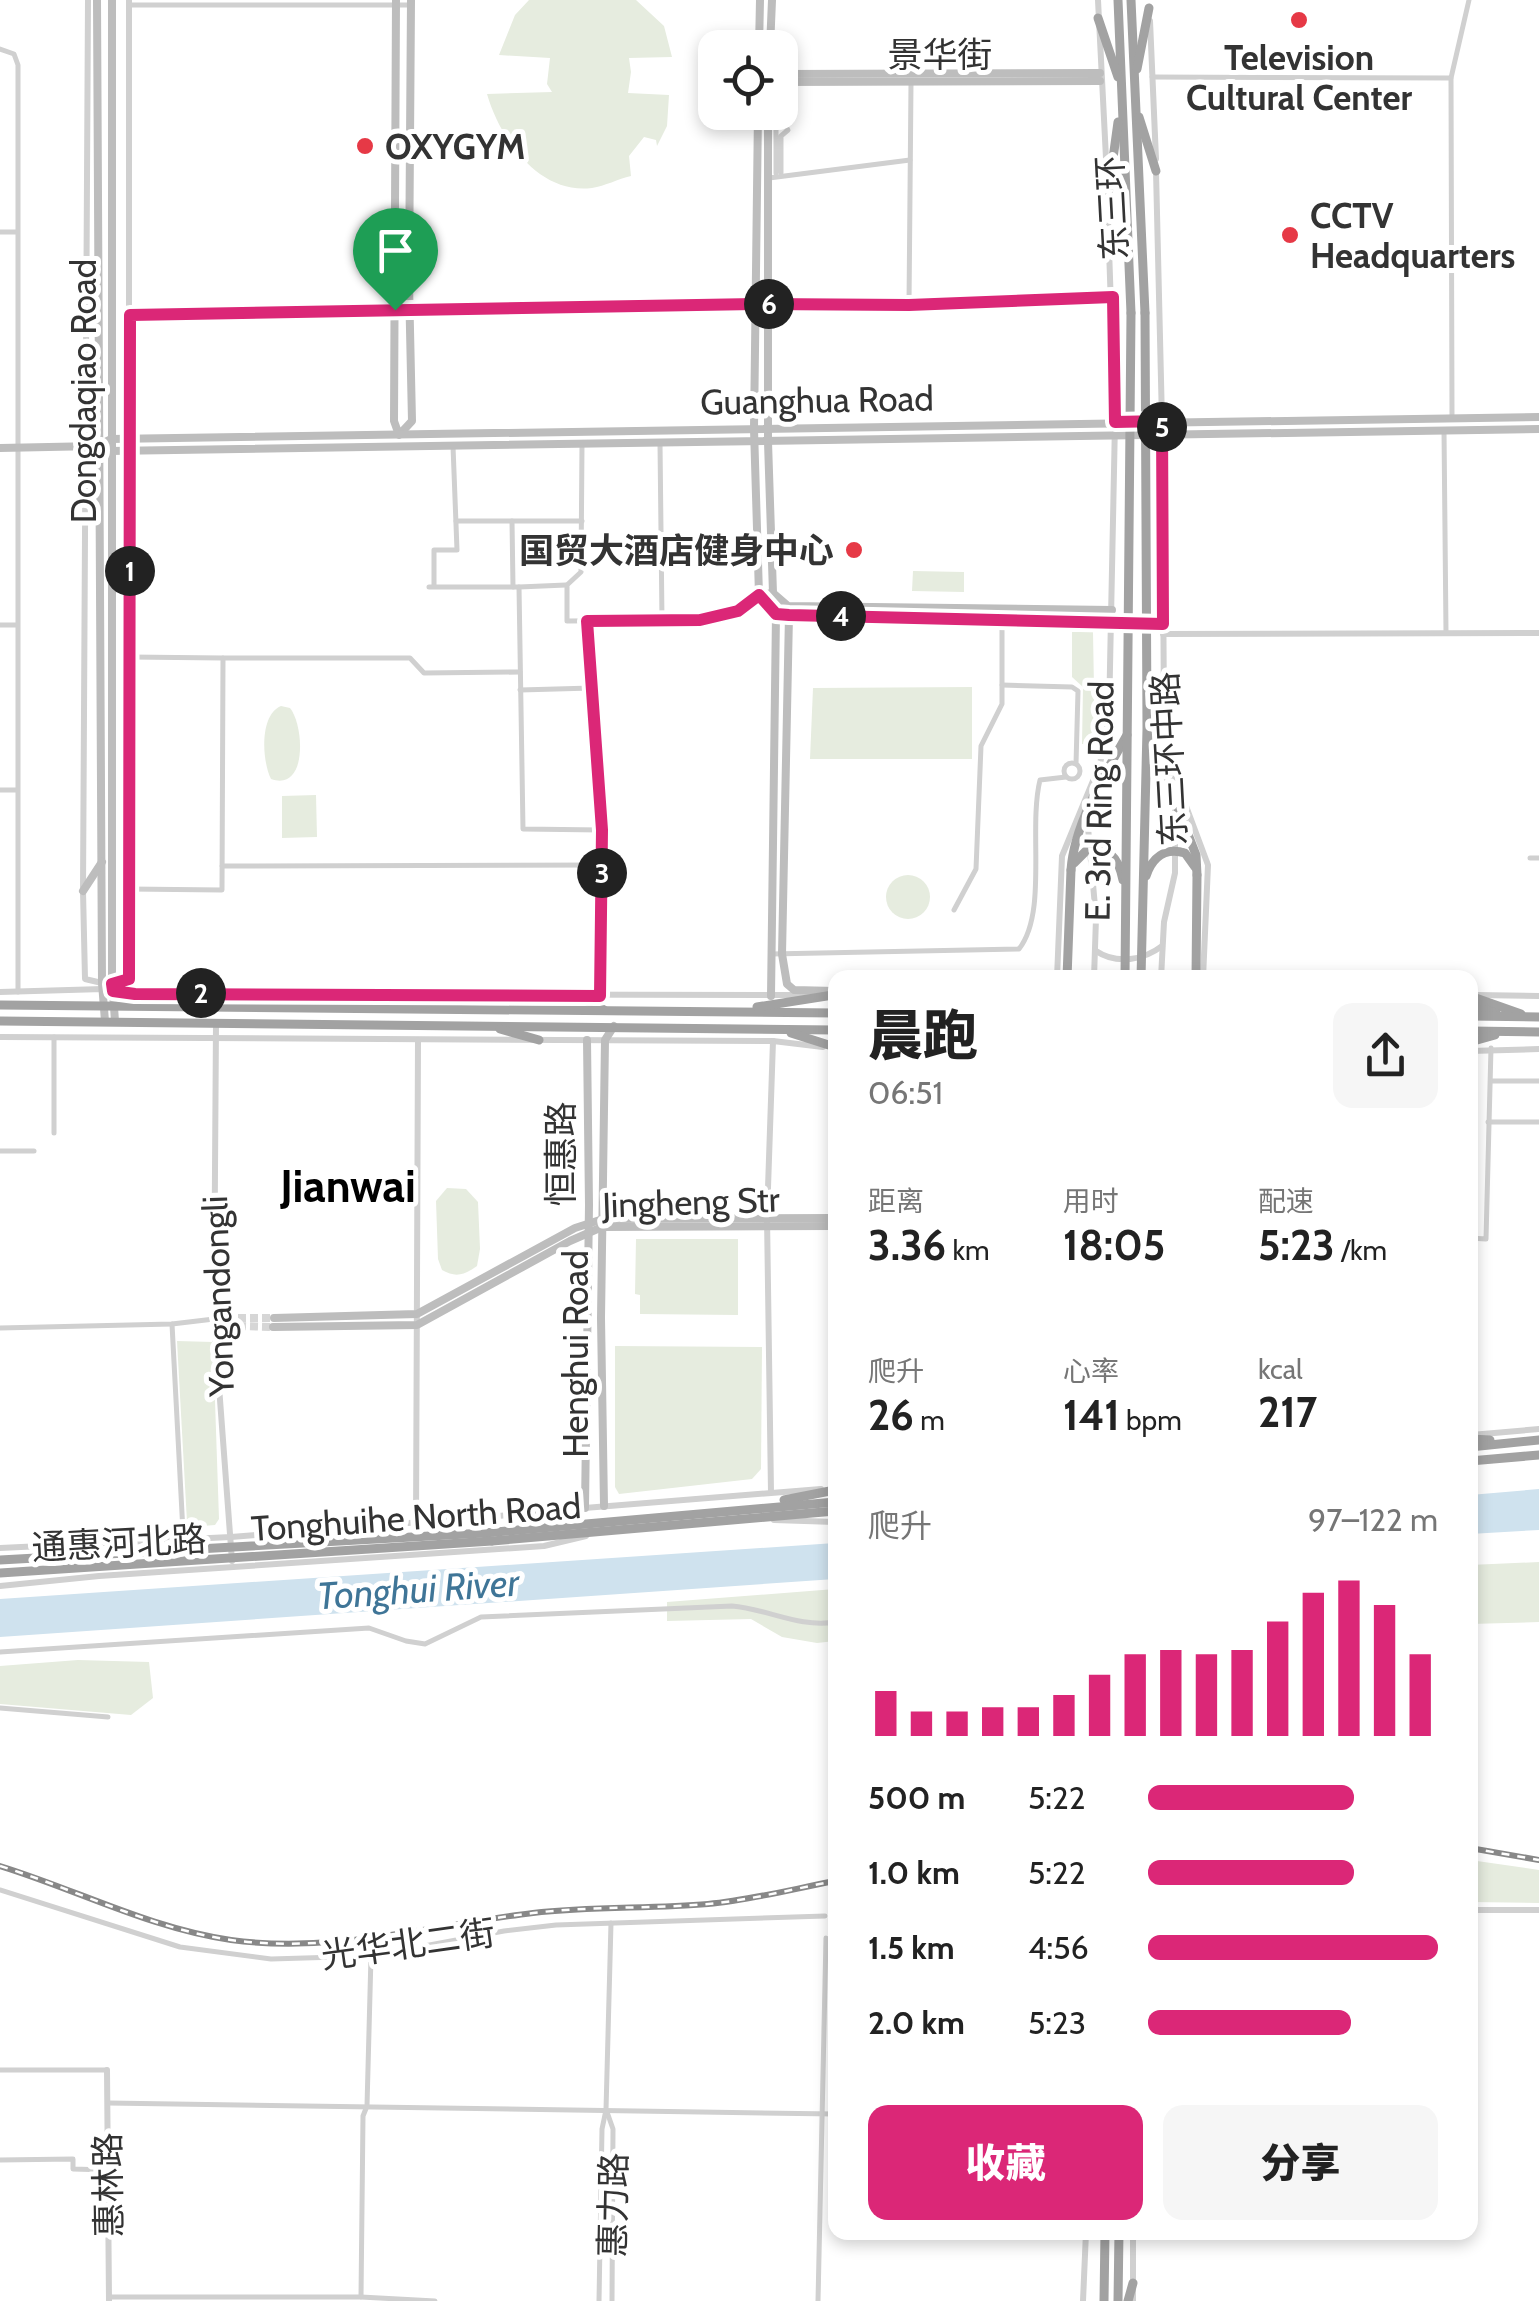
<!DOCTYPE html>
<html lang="zh">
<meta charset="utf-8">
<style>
body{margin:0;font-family:Cabin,"Noto Sans SC",sans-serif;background:#f6f6f6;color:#222;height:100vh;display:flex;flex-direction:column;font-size:38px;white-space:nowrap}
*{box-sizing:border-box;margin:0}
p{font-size:32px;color:#767676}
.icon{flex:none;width:55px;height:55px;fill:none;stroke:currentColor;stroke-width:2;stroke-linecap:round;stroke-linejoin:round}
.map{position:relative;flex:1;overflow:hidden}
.panel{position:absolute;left:828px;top:970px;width:650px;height:1270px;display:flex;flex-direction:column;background:#fff;border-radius:20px;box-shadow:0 5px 15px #0003}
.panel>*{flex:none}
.tools{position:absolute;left:698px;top:30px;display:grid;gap:20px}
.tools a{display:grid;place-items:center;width:100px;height:100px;border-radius:20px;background:#fff;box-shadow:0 5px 15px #0003;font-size:50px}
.pin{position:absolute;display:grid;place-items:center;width:85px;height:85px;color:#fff;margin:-102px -42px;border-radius:50% 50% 50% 0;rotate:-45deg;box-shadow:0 0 10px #0007}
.pin .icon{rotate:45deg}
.km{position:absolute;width:50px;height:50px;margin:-25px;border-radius:50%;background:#222;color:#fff;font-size:28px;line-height:50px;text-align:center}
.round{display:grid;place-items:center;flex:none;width:105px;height:105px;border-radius:20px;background:#f6f6f6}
.head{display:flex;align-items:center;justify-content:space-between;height:170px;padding:0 40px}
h1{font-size:55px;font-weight:800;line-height:75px}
.metrics{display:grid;grid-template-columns:repeat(3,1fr);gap:15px;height:170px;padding:10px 40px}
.metrics div{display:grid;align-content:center}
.metrics b{font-size:42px;font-weight:800}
.metrics small{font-size:28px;font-weight:400}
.metrics p{font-size:28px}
.chart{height:280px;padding:20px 40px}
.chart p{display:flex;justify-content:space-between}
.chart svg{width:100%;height:180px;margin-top:10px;stroke:#db2777;stroke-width:6}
.primary-button{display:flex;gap:20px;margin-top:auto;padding:20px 40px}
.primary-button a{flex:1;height:115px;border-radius:20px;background:#db2777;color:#fff;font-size:40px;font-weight:800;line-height:115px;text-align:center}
.primary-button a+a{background:#f6f6f6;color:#222}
ul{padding:0 40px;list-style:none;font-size:32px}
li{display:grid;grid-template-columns:160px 120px 1fr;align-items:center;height:75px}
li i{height:25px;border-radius:12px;background:#db2777}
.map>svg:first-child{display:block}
.green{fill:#e6ecdf}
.water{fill:#cfe2ee}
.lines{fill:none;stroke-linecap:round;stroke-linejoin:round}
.secondary-tunnel{stroke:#d6d6d6;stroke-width:8;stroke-dasharray:8 4;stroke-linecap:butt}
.minor{stroke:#d0d0d0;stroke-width:5}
.tertiary{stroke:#d0d0d0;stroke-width:6}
.secondary{stroke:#bdbdbd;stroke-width:8}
.trunk{stroke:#a2a2a2;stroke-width:9}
.rail-casing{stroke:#888;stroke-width:6}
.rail{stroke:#fff;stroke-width:2.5;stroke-dasharray:8;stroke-linecap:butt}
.trunk-bridge{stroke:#a2a2a2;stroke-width:9}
.route-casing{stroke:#fff;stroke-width:20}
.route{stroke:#db2777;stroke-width:12}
.poi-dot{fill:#e63946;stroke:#fff;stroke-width:4}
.labels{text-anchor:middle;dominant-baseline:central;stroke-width:10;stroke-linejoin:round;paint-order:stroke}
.street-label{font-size:35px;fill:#333;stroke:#fff}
.poi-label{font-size:35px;font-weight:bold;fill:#333;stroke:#fff;text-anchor:start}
.water-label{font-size:38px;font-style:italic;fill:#3f7597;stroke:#fff}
.district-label{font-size:45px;font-weight:bold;fill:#000;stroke:#fff}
</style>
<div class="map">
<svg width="1539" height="2301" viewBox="0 0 1539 2301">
<rect width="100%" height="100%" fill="#fff"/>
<g class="green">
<path d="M 529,0 L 636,0 L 664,26 L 672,57 L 629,58 L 631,72 L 628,93 L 669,95 L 667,126 L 657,146 L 656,140 L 644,137 L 629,156 L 631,176 C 618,179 605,186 592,188 C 539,195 500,139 487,94 L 552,92 L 547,84 L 550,58 L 499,55 L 515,15 Z"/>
<path d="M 913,571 L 964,572 L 964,592 L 912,591 Z"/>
<path d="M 1072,632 L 1093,632 L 1095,745 L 1082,744 L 1083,687 L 1072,677 Z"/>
<path d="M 972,687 L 972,759 L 810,759 L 813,688 Z"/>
<path d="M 281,706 L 290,708 C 304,725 308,792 271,779 C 262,761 259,715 281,706 Z"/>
<path d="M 316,795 L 317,837 L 282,838 L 282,796 Z"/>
<circle cx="908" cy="897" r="22"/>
<path d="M 447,1188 L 466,1189 L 478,1202 L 480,1249 L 477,1266 C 464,1275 456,1278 442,1270 L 438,1259 L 436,1201 Z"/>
<path d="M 636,1239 L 738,1239 L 738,1315 L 640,1314 L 640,1295 L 635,1294 Z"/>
<path d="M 177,1341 L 213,1342 L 219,1519 L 215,1525 L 189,1527 L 187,1522 Z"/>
<path d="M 615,1346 L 762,1347 L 761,1469 L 752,1479 L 619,1494 L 615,1487 Z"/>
<path d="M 1539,1562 L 1539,1622 L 1470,1624 L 1470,1565 Z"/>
<path d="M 835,1589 L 835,1641 L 817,1643 L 782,1637 L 751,1619 L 667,1621 L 667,1602 Z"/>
<path d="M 78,1660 L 149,1662 L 153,1698 L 131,1715 L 0,1704 L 0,1666 Z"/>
<path d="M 1470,1860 L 1539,1870 L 1539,1903 L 1470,1902 Z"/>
</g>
<g class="water">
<path d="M 1539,1489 L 1539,1530 L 1470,1534 L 1470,1495 Z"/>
<path d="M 835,1543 L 835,1579 L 0,1637 L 0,1599 Z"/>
</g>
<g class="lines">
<g class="secondary-tunnel">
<path d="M 238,1318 L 274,1318"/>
<path d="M 238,1326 L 273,1327"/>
</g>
<g class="minor">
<path d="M 129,5 L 411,5"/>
<path d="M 0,49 L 14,54 L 18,65 L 18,992"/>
<path d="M 1152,77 L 1451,78"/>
<path d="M 776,173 L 776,127 L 783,122 L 788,130 L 781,136 L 781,173"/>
<path d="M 769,178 L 910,160"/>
<path d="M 0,232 L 17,232"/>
<path d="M 909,305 L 911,83"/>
<path d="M 130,315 L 755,304 L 909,305 L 1110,297"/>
<path d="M 1452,418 L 1451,78 L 1469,0"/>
<path d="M 1444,430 L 1446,632"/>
<path d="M 660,443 L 662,620"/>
<path d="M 582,444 L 581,572 L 567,585 L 567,621 L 700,620 L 738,611 L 759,595"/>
<path d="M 456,521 L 582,521"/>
<path d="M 512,521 L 513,587"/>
<path d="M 434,585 L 434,550 L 457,550 L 453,446"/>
<path d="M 429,587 L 519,587 L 523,829 L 601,830"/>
<path d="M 519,587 L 566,585"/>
<path d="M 587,621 L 601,830 L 601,996"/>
<path d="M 0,625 L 16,625"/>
<path d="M 223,658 L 410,658 L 424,673 L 520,672"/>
<path d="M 1002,685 L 1072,687 L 1078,691 L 1076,764"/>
<path d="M 520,690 L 592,688"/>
<circle cx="1072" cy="771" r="8"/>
<path d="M 0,790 L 16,790"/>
<path d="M 1530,858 L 1539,858"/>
<path d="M 222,866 L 602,865"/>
<path d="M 129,889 L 222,890 L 223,658 L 130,657"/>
<path d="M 954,910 L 976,869 L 981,746 L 1002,704 L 1002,619"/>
<path d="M 771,954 L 1019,949 C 1048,912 1028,829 1040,780 L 1066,777"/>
<path d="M 54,1037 L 54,1133"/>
<path d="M 1492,1081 L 1539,1081"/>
<path d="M 1488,1122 L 1539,1122"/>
<path d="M 0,1151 L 34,1151"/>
<path d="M 1470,1238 L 1486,1239 L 1491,1048"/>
<path d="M 172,1324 L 184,1551"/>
<path d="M 0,1328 L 172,1324 L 214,1319"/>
<path d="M 0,1652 L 369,1628 L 406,1641 L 425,1644 L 481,1617 L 732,1606 C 768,1609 799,1628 835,1622"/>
<path d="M 0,1708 L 108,1717"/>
<path d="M 0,1890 L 180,1947 L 271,1959 L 371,1956 L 504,1931 L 556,1925 L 825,1916"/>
<path d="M 0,2070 L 107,2070"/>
<path d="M 108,2103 L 835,2114"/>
<path d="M 607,2112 L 613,2129 L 612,2301"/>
<path d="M 0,2160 L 73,2159 L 73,2169 L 107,2170"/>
<path d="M 109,2297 L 361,2297 L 435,2301"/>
<path d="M 361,2297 L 363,2116 L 367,2106 L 371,1956"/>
<path d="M 599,2301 L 602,2129 L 606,2110 L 611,1923"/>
<path d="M 818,2301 L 826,1938"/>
</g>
<g class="tertiary">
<path d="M 88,0 L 83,891 L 85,979 L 102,983"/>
<path d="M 1098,0 L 1107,178"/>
<path d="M 1150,21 L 1156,159"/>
<path d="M 1156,171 L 1162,421 L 1164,714 L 1174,793"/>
<path d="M 1111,623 L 1163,624"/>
<path d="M 1163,634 L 1539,633"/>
<path d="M 1177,782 L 1208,865 L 1203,978"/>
<path d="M 1087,816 L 1096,918 L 1094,978"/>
<path d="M 1096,951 C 1117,965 1144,960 1162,946"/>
<path d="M 1057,978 L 1062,856 L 1100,764 L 1109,716 L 1115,422 L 1107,191"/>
<path d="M 1161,978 L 1164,922 L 1175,873 L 1175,805"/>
<path d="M 112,983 L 129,979 L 129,0"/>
<path d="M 0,992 L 103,989 L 135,994 L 809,995"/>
<path d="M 1475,995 L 1539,996"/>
<path d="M 216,1023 L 214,1319 L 232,1561"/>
<path d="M 0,1037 L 773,1041 L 823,1047"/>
<path d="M 1470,1051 L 1539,1049"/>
<path d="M 1471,1435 L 1539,1429"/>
<path d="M 771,1492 L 767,1217 L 773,1041"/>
<path d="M 535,1512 L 821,1489"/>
<path d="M 774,1520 L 835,1522"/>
<path d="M 416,1524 L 418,1040"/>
<path d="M 0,1548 L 231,1537 L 522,1514"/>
<path d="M 0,1586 L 99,1576 L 544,1546 L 586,1536"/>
<path d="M 1470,1910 L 1539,1910"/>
<path d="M 107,2070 L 109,2301"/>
<path d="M 1083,2301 L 1086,2232"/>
<path d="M 1133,2301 L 1133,2232"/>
</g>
<g class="secondary">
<path d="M 97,0 L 102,983 L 105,1021"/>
<path d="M 112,0 L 112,979 L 115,1021"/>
<path d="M 396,0 L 394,421 L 399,435 L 412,421 L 409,284 L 411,0"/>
<path d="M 759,48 L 760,0"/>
<path d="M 770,48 L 772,0"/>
<path d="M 780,74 L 1100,73"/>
<path d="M 780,82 L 1100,81"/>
<path d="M 758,112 L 754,429 L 759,595 L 776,614"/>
<path d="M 768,112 L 768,442 L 773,593 L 789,615 L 782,954 L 787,984 L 794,990 L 835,991"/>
<path d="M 0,448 L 97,446 L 111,439 L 1539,417"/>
<path d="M 110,451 L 1539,429"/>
<path d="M 759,595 L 773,593 L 788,606 L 1112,610"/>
<path d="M 786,614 L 1111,620"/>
<path d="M 83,891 L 102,862"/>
<path d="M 771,996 L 776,614"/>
<path d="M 274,1318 L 417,1314 L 575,1228 L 603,1219 L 835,1218"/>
<path d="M 214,1319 L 238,1326"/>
<path d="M 273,1327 L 417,1325 L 570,1241 L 602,1227 L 835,1226"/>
<path d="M 604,1506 L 601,1318 L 605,1040 L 614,1026"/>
<path d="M 585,1508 L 589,1205 L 587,1040"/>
</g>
<g class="trunk">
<path d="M 1118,0 L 1131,313"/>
<path d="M 1131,0 L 1145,313"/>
<path d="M 1098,18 L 1118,77"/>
<path d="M 1137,69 L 1149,8"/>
<path d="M 1139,117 L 1156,171"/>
<path d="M 1108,195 L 1118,122"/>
<path d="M 1067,978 L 1071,870"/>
<path d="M 1196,978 L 1197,875"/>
<path d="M 576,995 L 604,1010"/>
<path d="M 1470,996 L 1521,1014"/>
<path d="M 0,1005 L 835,1013"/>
<path d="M 1470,1005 L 1496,1013"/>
<path d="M 417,1007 L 447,995"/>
<path d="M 757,1007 L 833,995"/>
<path d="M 1470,1016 L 1539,1017"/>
<path d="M 0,1021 L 835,1030"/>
<path d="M 500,1029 L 539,1040"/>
<path d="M 1470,1031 L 1539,1032"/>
<path d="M 791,1033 L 835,1047"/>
<path d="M 1470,1042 L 1495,1035"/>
<path d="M 1470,1439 L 1490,1440"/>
<path d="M 1470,1447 L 1539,1440"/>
<path d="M 1470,1461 L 1539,1455"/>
<path d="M 784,1500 L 835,1490"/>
<path d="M 519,1514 L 577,1521"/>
<path d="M 484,1533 L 835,1502"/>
<path d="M 492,1541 L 835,1511"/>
<path d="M 1104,2301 L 1105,2232"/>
<path d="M 1118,2301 L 1119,2232"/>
<path d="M 1128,2301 L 1133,2283"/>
</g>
<g class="rail-casing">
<g id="rail">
<path d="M 1470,1848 L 1539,1860"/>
<path d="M 0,1866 C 78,1890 149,1928 231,1940 C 335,1954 431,1925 533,1913 C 591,1906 650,1909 708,1904 C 751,1900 793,1889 835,1881"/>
</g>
</g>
<use href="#rail" class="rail"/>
<g class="trunk-bridge">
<path d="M 1150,736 L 1196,855 L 1197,875"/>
<path d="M 1074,863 L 1086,851 C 1110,848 1118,856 1123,880"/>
<path d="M 1071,870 C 1074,825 1104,775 1127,735"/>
<path d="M 1146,876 C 1152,858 1165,847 1185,853 L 1195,867"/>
<path d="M 1125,978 L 1131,313"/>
<path d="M 1141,978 L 1147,729 L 1145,313"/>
<path d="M 0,1560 L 484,1533"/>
<path d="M 0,1573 L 492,1541"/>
</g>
</g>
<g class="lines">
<g class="route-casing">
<path id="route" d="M 1113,297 L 1115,422 L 1162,421 L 1163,624 L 789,615 L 776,614 L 759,595 L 738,611 L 700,620 L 587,621 L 602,830 L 600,996 L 135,994 L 113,991 L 112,984 L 129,979 L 130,315 L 755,304 L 909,305 Z"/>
</g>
<use href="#route" class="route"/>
</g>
<g class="poi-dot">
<circle cx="1299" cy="20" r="10"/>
<circle cx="365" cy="146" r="10"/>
<circle cx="1290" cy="235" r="10"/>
<circle cx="854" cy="550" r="10"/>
</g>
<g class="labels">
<g class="street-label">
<text x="940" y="54">景华街</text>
<text transform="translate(1112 208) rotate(-93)">东三环</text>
<text transform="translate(83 391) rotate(-90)">Dongdaqiao Road</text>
<text transform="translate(817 400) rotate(-1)">Guanghua Road</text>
<text transform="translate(1169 759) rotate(-93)">东三环中路</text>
<text transform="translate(1099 801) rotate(-89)">E. 3rd Ring Road</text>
<text transform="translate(560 1154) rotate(-90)">恒惠路</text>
<text transform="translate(691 1202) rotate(-2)">Jingheng Str</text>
<text transform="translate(218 1296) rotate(-92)">Yongandongli</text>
<text transform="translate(575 1354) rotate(-90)">Henghui Road</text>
<text transform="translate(416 1517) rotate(-4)">Tonghuihe North Road</text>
<text transform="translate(119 1543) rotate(-3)">通惠河北路</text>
<text transform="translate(408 1944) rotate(-8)">光华北二街</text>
<text transform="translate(108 2185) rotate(-91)">惠林路</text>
<text transform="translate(613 2205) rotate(-89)">惠力路</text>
</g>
<g class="poi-label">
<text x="1299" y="57" text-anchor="middle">Television<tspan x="1299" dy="40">Cultural Center</tspan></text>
<text x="385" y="146">OXYGYM</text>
<text x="1310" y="215">CCTV<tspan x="1310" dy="40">Headquarters</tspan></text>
<text x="834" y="550" text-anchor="end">国贸大酒店健身中心</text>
</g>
<g class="water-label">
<text transform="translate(418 1589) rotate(-4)">Tonghui River</text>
</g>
<g class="district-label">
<text x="348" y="1186">Jianwai</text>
</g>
</g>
</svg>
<div class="tools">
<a><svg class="icon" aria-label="locate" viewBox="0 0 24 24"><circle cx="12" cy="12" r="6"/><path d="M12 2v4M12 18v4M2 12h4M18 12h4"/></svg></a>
</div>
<div class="pin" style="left:395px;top:310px;background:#1e9e55"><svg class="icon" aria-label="arrive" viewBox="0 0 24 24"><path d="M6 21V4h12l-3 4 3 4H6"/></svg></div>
<b class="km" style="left:130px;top:571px">1</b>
<b class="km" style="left:201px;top:993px">2</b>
<b class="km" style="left:602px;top:873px">3</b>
<b class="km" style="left:841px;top:616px">4</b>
<b class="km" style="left:1162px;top:427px">5</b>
<b class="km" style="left:769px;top:304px">6</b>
<section class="panel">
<div class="head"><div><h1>晨跑</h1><p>06:51</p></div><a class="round"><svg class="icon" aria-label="share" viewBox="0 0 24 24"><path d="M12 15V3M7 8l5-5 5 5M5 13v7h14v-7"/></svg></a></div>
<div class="metrics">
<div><p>距离</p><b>3.36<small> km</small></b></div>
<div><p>用时</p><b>18:05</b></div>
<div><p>配速</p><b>5:23<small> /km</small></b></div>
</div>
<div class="metrics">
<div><p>爬升</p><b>26<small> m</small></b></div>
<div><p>心率</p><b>141<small> bpm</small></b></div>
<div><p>kcal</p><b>217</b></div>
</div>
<div class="chart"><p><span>爬升</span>97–122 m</p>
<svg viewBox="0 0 160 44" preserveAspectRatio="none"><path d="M5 44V33M15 44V38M25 44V38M35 44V37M45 44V37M55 44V34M65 44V29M75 44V24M85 44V23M95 44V24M105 44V23M115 44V16M125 44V9M135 44V6M145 44V12M155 44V24"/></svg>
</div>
<ul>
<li><b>500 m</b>5:22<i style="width:71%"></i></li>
<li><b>1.0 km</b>5:22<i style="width:71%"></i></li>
<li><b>1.5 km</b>4:56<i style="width:100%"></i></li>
<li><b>2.0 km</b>5:23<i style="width:70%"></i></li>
</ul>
<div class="primary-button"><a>收藏</a><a>分享</a></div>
</section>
</div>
